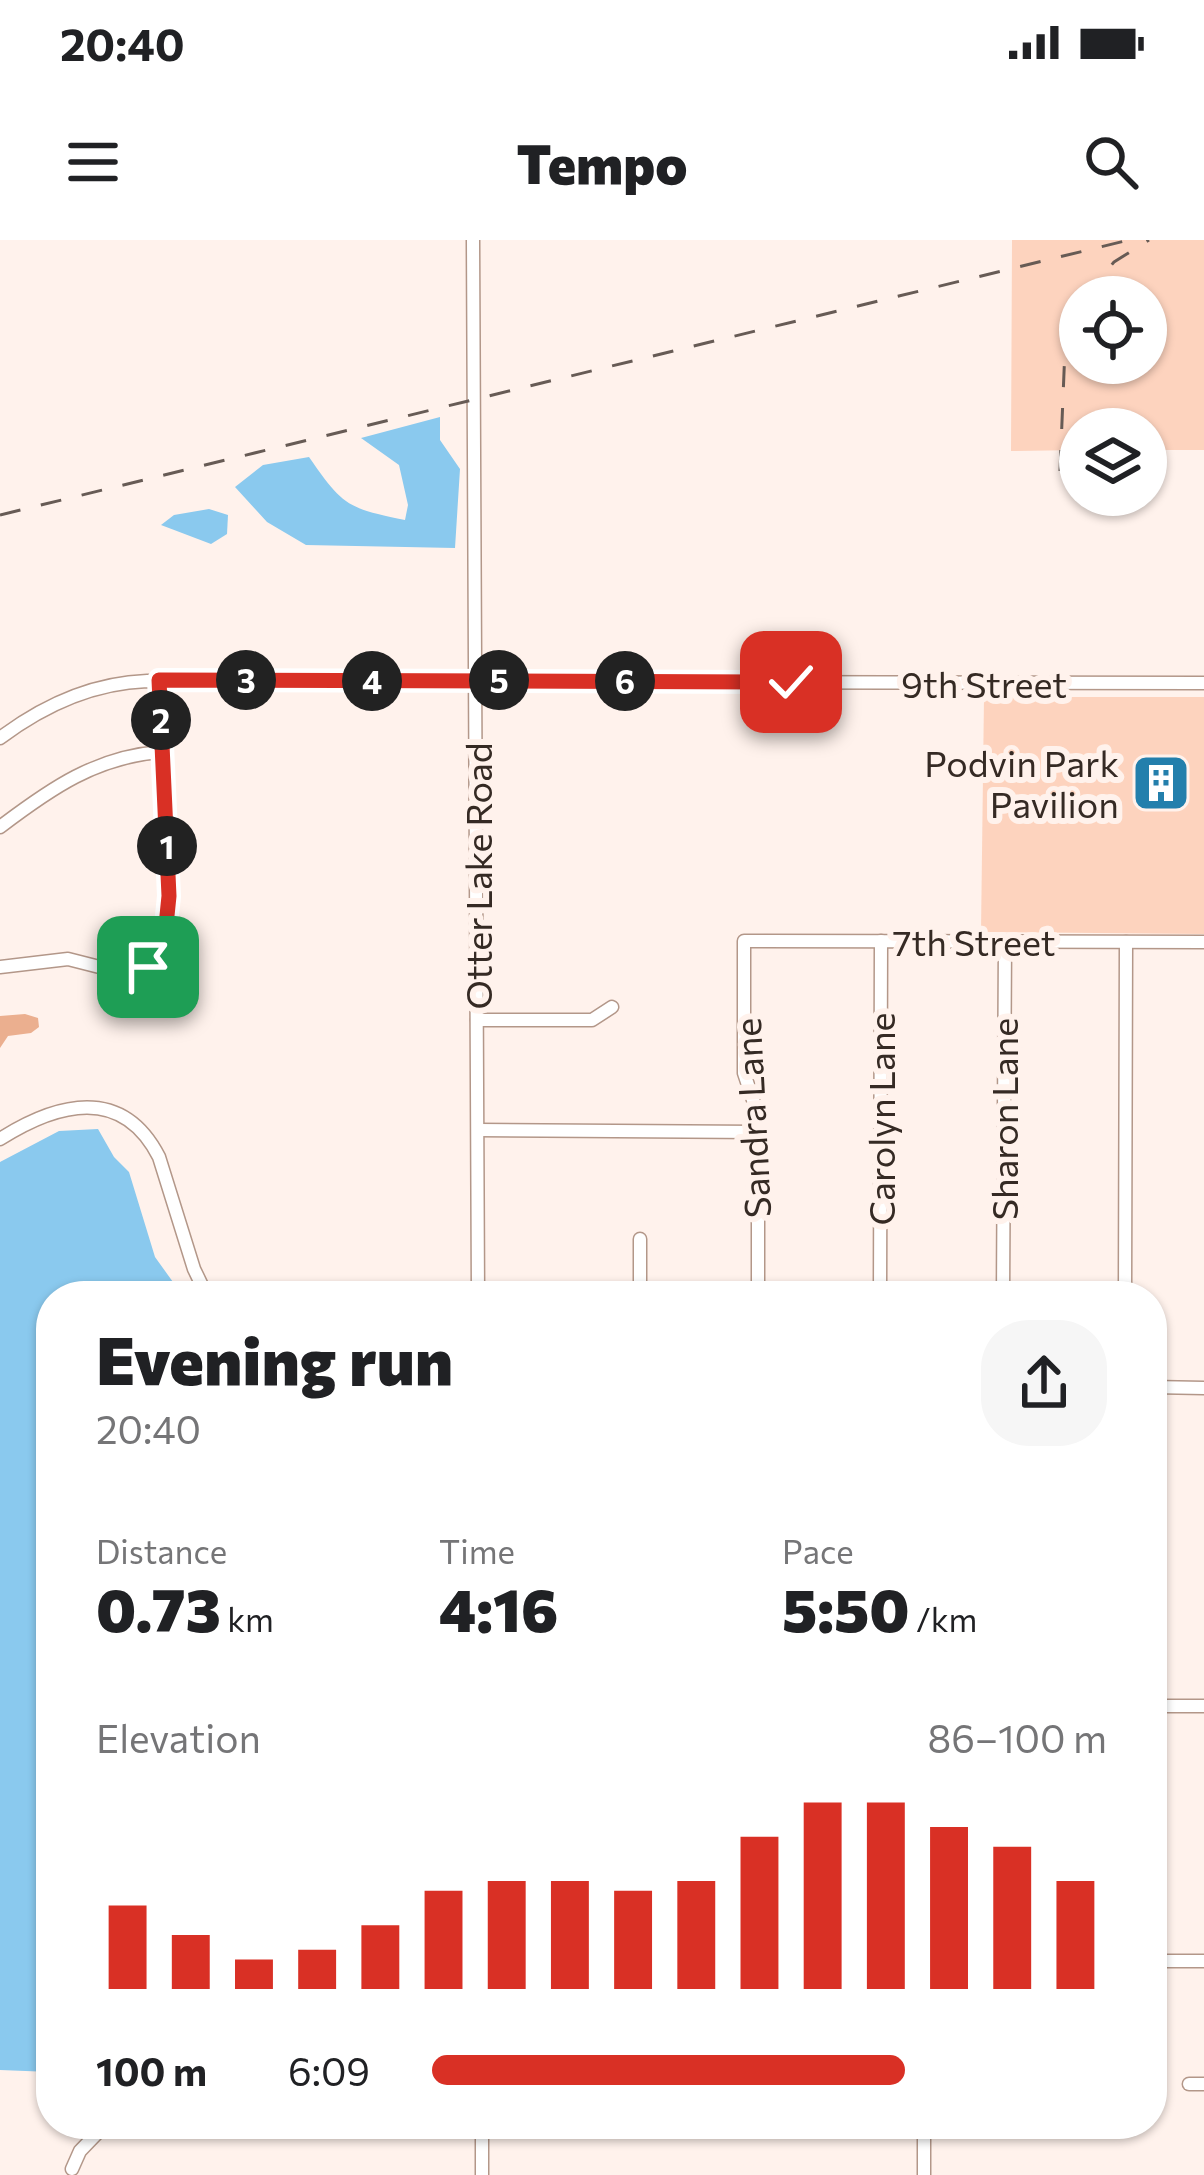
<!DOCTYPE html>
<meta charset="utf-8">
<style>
body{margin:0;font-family:Commissioner,sans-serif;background:#f6f6f6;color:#202124;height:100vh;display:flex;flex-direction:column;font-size:45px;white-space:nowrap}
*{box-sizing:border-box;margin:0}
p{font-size:39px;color:#757577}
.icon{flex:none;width:66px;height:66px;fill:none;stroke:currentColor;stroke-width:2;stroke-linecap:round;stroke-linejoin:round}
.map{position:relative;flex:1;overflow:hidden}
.panel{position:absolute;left:36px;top:1041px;width:1131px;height:858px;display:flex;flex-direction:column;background:#fff;border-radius:48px;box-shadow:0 3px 9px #0004}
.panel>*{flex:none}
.fabs{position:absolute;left:1059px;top:36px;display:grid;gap:24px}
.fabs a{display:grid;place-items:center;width:108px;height:108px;border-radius:50%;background:#fff;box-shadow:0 3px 9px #0004;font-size:60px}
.pin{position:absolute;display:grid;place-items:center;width:102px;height:102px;color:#fff;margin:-51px;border-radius:24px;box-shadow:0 6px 18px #0006}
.km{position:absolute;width:60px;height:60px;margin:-30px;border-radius:50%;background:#222;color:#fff;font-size:33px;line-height:60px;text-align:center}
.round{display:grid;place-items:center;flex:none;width:126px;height:126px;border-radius:48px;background:#f6f6f6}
.overview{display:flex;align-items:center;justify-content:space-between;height:204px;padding:0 60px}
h1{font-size:66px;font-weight:800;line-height:90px}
.figures{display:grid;grid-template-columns:repeat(3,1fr);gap:18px;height:204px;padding:12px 60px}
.figures div{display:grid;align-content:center}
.figures b{font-size:60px;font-weight:800}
.figures small{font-size:33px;font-weight:400}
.figures p{font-size:33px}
.chart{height:336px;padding:24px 60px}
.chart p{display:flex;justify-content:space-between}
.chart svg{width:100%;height:216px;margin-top:12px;stroke:#d93025;stroke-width:6}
ul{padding:0 60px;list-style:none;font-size:39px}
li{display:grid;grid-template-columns:192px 144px 1fr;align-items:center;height:90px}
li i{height:30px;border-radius:15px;background:#d93025}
.status{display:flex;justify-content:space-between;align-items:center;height:84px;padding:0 60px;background:#fff;direction:ltr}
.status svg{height:33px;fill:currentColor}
header{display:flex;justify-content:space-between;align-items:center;height:156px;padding:0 60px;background:#fff;font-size:54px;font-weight:800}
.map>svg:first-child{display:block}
.green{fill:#fdd3be;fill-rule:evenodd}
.forest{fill:#ebaf8f}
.water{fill:#8ac9ee}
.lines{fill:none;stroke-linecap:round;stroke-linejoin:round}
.minor-casing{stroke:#b39789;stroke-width:15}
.minor{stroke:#fff;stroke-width:12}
.rail{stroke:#675b55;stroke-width:3;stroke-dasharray:21 21;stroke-linecap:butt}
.route-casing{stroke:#fff;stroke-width:24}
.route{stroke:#d93025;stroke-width:15}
.labels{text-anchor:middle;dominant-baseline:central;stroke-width:12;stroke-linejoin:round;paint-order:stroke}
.street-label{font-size:36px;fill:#352a24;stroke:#fff2ec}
.poi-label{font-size:36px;fill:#352a24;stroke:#fff2ec;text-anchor:end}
</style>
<div class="status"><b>20:40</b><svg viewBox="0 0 49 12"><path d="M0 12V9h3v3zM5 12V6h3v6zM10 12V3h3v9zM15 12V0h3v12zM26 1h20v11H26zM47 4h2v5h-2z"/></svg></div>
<header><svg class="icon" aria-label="menu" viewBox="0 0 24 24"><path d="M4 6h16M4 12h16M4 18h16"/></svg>Tempo<svg class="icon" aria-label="search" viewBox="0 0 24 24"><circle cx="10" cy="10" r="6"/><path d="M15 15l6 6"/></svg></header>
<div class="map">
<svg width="1204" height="1935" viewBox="0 0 1204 1935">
<rect width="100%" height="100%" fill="#fff2ec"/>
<g class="green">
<path d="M 1012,0 L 1204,0 L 1204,210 L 1146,210 L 1146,189 L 1080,189 L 1080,210 L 1011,211 ZM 1146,57 L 1146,123 L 1080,123 L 1080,57 Z"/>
<path d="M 984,457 L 1204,457 L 1204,694 L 981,692 Z"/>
</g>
<path class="forest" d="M 25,774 L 38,778 L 39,787 L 31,793 L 8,796 L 0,808 L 0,776 Z"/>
<g class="water">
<path d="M 440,177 L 440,200 L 460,229 L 455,308 L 306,305 L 267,282 L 235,247 L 263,225 L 309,217 C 343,266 347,268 405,280 L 408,265 L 399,225 L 361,198 Z"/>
<path d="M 209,269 L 228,275 L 227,294 L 211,304 L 161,285 L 174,275 Z"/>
<path d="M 98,889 L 114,917 L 129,932 L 155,1017 L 183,1056 L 51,1056 L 51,1832 L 0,1830 L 0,922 L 59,891 Z"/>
</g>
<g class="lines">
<g class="minor-casing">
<g id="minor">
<path d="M 473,0 L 478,1056"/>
<path d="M 0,498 C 44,465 92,443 147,441 L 1204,443"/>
<path d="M 0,587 C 50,549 97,516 162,512"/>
<path d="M 0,727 L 68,719 L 127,734 L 148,727 L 159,715 L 165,696 L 169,649 L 159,440"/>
<path d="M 477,780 L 592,780 L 612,767"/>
<path d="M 478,890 L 758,892"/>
<path d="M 0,899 C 57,863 122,845 159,917 L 194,1029 L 207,1056"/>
<path d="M 640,1056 L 640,999"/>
<path d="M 758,1056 L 758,892 L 757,872 L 744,833 L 744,701 L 1204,702"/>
<path d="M 880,1056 L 881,701"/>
<path d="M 1003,1056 L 1005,701"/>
<path d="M 1125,1056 L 1126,702"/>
<path d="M 1152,1147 L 1204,1148"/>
<path d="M 1152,1466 L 1204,1466"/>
<path d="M 1152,1721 L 1204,1721"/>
<path d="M 1189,1844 L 1204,1844"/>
<path d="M 482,1884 L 482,1935"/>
<path d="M 924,1884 L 924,1935"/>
<path d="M 72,1929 L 80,1911 L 106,1884"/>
</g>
</g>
<use href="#minor" class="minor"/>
<g class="rail">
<path d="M 1085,57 L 1114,22 L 1149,0"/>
<path d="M 1060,231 L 1065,108 L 1080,65"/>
<path d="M 0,275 L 1129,0"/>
</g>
</g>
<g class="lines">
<g class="route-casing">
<path id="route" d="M 148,727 L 164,705 L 169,656 L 159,440 L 791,442"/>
</g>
<use href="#route" class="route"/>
</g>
<defs>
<g id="building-square" transform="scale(3)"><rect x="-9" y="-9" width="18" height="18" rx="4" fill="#237fac" stroke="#fff2ec"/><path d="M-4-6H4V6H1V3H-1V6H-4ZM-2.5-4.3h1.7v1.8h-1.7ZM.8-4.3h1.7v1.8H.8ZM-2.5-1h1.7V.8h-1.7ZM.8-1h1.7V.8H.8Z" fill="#fff"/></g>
</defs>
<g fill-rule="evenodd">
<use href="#building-square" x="1161" y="543"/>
</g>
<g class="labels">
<g class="street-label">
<text x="984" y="443">9th Street</text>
<text transform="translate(477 636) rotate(-90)">Otter Lake Road</text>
<text x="974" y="701">7th Street</text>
<text transform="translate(751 878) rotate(-93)">Sandra Lane</text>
<text transform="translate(880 879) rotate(-90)">Carolyn Lane</text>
<text transform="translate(1003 879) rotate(-90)">Sharon Lane</text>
</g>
<g class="poi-label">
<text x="1119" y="522">Podvin Park<tspan x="1119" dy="41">Pavilion</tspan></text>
</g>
</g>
</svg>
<div class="fabs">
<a><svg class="icon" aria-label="locate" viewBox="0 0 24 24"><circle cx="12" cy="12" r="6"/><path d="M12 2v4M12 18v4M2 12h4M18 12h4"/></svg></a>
<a><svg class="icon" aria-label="layers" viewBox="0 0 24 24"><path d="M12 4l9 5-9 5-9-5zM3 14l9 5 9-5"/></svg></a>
</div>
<div class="pin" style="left:148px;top:727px;background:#1e9e55"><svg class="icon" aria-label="arrive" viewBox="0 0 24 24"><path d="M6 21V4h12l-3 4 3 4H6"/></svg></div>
<div class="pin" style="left:791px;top:442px;background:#d93025"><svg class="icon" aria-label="check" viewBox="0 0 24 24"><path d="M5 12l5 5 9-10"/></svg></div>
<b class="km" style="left:167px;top:606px">1</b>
<b class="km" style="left:161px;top:480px">2</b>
<b class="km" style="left:246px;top:440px">3</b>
<b class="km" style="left:372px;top:441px">4</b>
<b class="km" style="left:499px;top:440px">5</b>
<b class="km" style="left:625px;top:441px">6</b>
<section class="panel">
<div class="overview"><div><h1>Evening run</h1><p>20:40</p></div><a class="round"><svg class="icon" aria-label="share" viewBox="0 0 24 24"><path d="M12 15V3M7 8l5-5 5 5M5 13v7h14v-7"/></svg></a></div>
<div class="figures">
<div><p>Distance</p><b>0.73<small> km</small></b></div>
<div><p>Time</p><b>4:16</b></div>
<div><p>Pace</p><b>5:50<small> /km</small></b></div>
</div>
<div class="chart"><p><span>Elevation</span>86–100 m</p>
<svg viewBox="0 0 160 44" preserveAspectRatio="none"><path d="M5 44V27M15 44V33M25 44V38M35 44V36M45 44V31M55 44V24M65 44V22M75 44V22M85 44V24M95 44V22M105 44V13M115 44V6M125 44V6M135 44V11M145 44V15M155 44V22"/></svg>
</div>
<ul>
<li><b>100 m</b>6:09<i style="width:70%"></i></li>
</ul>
</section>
</div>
